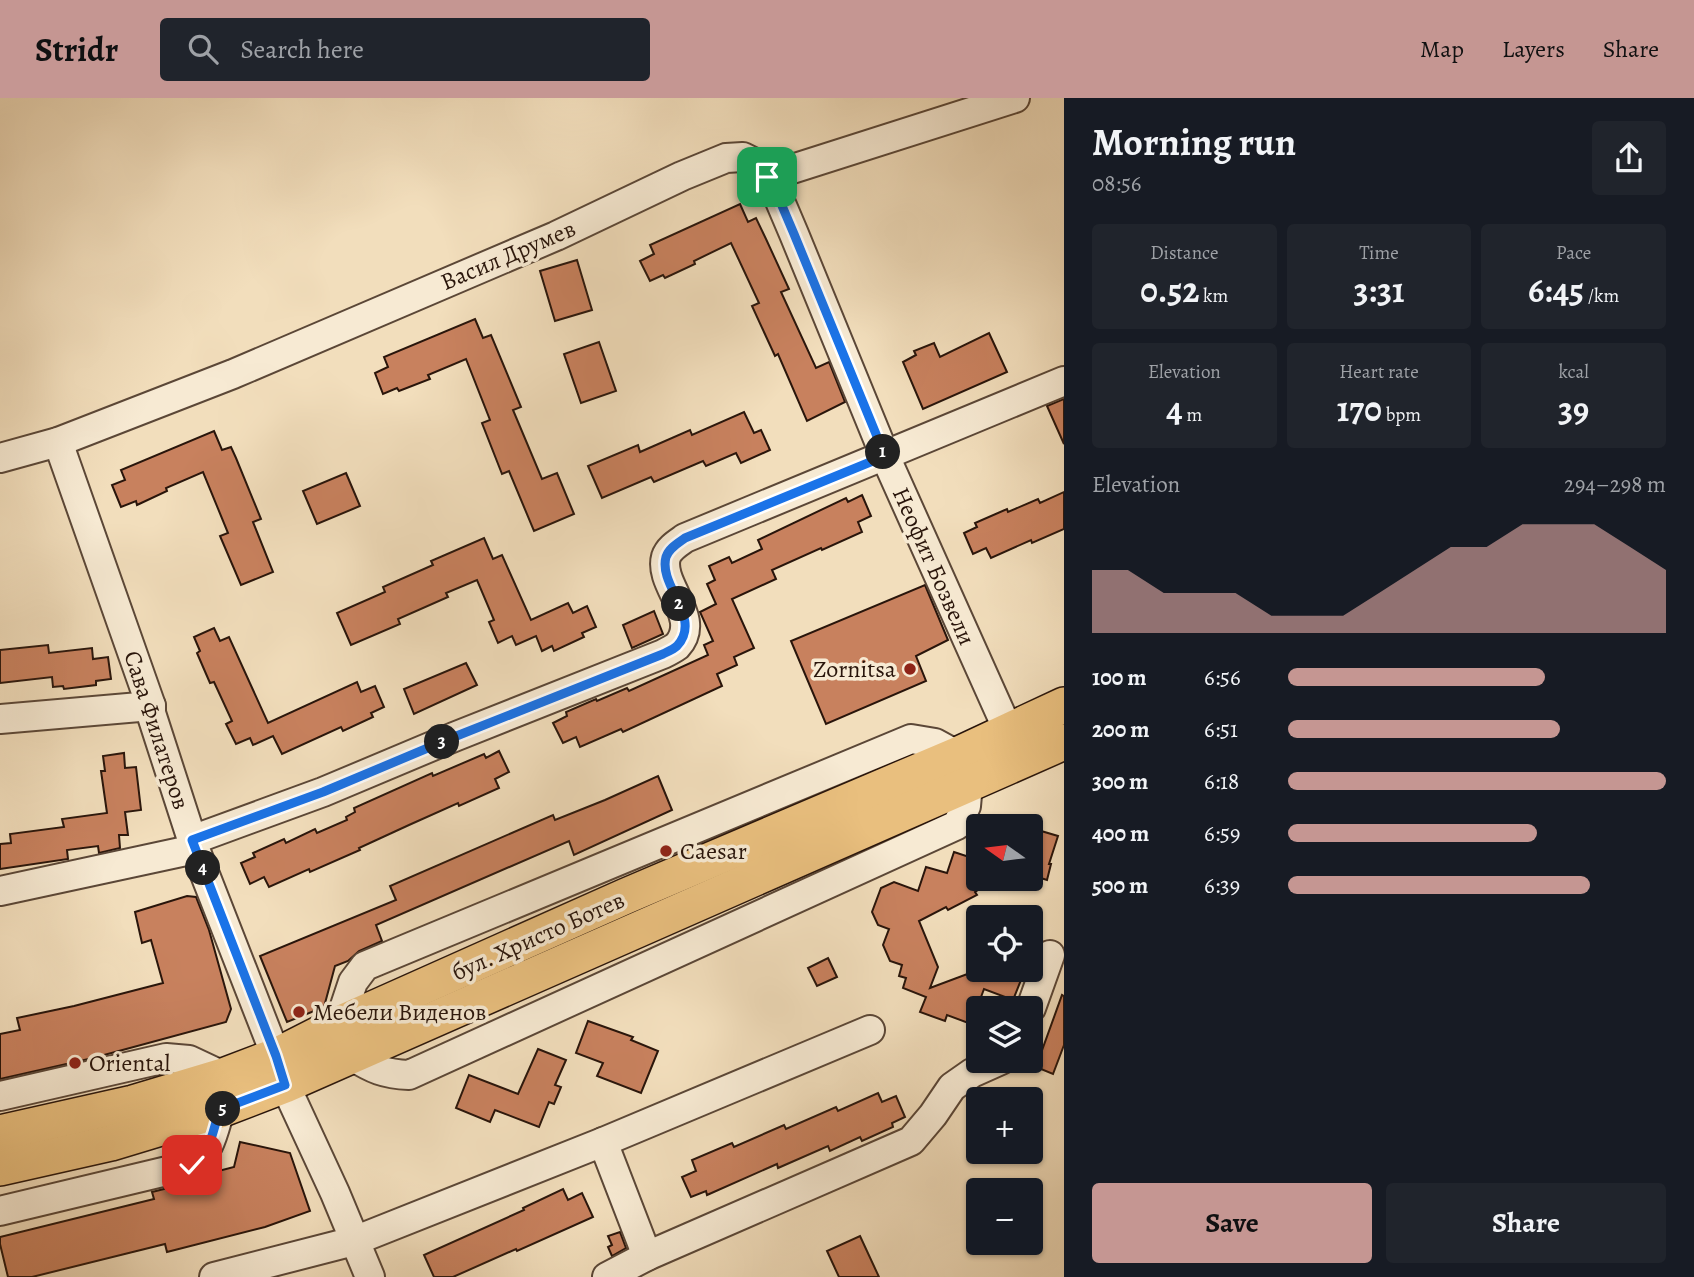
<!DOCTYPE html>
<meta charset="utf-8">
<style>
body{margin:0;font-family:Alegreya,serif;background:#20242c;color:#f1f3f6;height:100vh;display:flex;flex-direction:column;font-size:26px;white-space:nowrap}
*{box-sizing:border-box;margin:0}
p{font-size:23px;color:#9ea1a6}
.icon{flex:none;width:38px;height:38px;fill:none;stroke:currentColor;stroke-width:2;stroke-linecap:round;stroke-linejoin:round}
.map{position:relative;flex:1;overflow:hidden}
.panel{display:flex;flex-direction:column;background:#171b24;width:630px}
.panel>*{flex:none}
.needle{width:46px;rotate:284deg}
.tools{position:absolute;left:966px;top:716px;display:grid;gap:14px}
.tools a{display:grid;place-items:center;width:77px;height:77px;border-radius:7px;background:#171b24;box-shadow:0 2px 5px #0004;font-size:35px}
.pin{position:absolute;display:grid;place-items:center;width:60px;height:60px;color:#fff;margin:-30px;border-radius:14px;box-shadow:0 4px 10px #0006}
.km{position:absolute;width:35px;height:35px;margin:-18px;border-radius:50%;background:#222;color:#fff;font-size:19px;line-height:35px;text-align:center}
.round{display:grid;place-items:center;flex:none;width:74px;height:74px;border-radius:7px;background:#20242c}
.summary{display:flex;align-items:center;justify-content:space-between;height:119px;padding:0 28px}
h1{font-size:38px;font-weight:700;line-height:52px}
.stats{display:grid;grid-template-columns:repeat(3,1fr);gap:10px;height:119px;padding:7px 28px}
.stats div{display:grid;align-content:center;border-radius:7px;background:#20242c;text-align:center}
.stats b{font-size:35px;font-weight:700}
.stats small{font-size:19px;font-weight:400}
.stats p{font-size:19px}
.chart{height:196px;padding:14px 28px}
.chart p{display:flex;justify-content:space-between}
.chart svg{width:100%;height:126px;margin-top:7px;fill:#c59692;opacity:.7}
.primary-button{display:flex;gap:14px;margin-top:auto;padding:14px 28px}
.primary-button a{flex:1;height:80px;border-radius:7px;background:#c59692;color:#111;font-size:28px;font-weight:700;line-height:80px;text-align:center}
.primary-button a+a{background:#20242c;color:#f1f3f6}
ul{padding:0 28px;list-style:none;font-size:23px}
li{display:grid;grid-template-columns:112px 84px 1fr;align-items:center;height:52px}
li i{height:18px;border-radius:9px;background:#c59692}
header{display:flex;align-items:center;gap:42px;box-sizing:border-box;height:98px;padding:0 35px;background:#c59692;color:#111}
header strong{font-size:33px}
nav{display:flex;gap:38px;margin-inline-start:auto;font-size:24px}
.search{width:490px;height:63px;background:#20242c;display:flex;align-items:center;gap:18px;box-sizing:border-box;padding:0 24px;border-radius:7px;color:#9ea1a6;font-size:26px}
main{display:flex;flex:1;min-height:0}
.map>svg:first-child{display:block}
.building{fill:#c8815e;stroke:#29150b;stroke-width:2}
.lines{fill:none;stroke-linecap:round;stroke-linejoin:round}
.minor-casing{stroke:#5b4737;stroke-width:32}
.major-casing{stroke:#29150b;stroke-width:38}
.minor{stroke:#f7ead3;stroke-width:28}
.major{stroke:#e9bf7e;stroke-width:35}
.route-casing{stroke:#fff;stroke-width:14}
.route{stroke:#1a73e8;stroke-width:9}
.poi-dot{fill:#8f2418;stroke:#f7ead3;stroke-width:2.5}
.labels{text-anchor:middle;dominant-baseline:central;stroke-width:7;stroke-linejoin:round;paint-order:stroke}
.street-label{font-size:24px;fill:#29150b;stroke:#f7ead3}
.poi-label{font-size:24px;fill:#29150b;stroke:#f7ead3;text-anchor:start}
</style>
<header>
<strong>Stridr</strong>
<div class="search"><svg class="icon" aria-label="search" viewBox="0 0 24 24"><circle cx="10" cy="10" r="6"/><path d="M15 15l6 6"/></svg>Search here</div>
<nav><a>Map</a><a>Layers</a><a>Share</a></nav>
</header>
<main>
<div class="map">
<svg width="1064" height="1179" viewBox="0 0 1064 1179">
<rect width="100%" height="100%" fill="#f2debc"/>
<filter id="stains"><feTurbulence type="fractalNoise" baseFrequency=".00286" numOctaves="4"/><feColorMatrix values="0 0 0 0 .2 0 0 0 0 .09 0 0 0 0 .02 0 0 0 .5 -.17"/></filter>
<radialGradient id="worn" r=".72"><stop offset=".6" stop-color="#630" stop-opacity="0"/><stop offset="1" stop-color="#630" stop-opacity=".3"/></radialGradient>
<g class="building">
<path d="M 740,106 L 748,124 L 756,120 L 766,141 L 789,191 L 781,194 L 816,270 L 829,264 L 845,304 L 807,323 L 778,256 L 775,258 L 752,208 L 759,205 L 731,145 L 694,163 L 695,166 L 665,180 L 663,177 L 650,183 L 640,163 L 654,156 L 650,147 Z"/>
<path d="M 577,162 L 592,212 L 555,223 L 540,173 Z"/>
<path d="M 475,221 L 483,240 L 491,237 L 521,309 L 513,312 L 542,381 L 557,375 L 574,416 L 534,433 L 509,373 L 502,376 L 482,325 L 490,322 L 466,261 L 428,277 L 430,281 L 399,293 L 397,290 L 383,296 L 375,275 L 388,269 L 384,259 Z"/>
<path d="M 989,235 L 1007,274 L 923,311 L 903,264 L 916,257 L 914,253 L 934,245 L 940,259 Z"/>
<path d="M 599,244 L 616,293 L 581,305 L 564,256 Z"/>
<path d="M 1064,301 L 1064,346 L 1047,308 Z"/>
<path d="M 744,314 L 754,335 L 761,332 L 770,352 L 741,365 L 736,355 L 706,368 L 703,363 L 654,384 L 651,379 L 602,400 L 588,368 L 638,347 L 640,354 L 690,332 L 692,337 Z"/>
<path d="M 214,333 L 222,352 L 231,349 L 236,360 L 261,421 L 253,424 L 273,474 L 241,487 L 220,438 L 228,435 L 203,374 L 166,390 L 167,393 L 137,407 L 136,403 L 121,409 L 112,387 L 125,382 L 121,372 Z"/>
<path d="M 346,375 L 360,408 L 317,426 L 303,393 Z"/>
<path d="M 1064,394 L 1064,431 L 1032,445 L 1031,442 L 991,460 L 986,450 L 973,456 L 964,435 L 977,429 L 975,425 L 1007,411 L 1008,414 L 1038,401 L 1040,405 Z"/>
<path d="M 862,397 L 871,418 L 858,424 L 862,434 L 822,452 L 821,450 L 772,472 L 776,481 L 732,501 L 754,550 L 734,559 L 737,567 L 717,576 L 722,588 L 623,634 L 621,631 L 580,649 L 576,639 L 563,645 L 553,625 L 567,618 L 566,614 L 596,601 L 597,603 L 627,590 L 629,593 L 708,557 L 704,547 L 713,543 L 700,514 L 716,506 L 707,486 L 715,482 L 709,468 L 729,459 L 732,465 L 762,451 L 758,442 L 846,400 L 848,404 Z"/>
<path d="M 484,440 L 493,461 L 502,457 L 531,522 L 568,505 L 573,515 L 587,508 L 596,529 L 582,535 L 584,539 L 554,553 L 552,548 L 542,553 L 536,538 L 516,547 L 512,538 L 498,545 L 489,524 L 494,522 L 477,482 L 446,495 L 448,499 L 398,521 L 400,526 L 351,547 L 337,515 L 385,494 L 383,489 L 433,467 L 431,463 Z"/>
<path d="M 925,487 L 948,542 L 916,558 L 926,583 L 826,626 L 791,543 Z"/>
<path d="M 654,513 L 663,536 L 632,550 L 623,527 Z"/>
<path d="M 214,530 L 220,543 L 229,539 L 268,625 L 357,584 L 361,594 L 375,588 L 384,609 L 371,615 L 373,619 L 343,633 L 341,629 L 282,656 L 273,638 L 253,647 L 250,640 L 236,646 L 226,626 L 232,623 L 214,584 L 210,585 L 197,555 L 200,553 L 194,539 Z"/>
<path d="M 48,547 L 49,555 L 92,550 L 93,561 L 108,559 L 111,581 L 96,583 L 96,587 L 64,591 L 63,588 L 53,589 L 52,579 L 0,585 L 0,552 Z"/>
<path d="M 466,565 L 477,587 L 414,616 L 404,591 Z"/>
<path d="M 499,653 L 509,674 L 495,681 L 499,690 L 459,708 L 458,705 L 409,727 L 359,750 L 360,752 L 310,774 L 309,771 L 269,789 L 264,779 L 250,786 L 241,765 L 255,759 L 253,755 L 284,741 L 286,745 L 315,731 L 317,735 L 347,722 L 346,719 L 355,714 L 354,710 L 432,675 L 433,678 L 484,656 L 486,660 Z"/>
<path d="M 124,655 L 125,670 L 136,669 L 141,712 L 125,714 L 128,737 L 119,737 L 120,750 L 99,755 L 98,748 L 67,752 L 68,761 L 0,771 L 0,746 L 11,745 L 10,736 L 64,729 L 62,721 L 107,715 L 101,673 L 105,673 L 103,658 Z"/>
<path d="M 658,678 L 672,712 L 574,757 L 569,743 L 376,827 L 382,843 L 359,853 L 348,863 L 335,868 L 324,909 L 287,924 L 260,858 L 396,802 L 390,788 L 553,717 L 555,722 L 605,702 Z"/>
<path d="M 1031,730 L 1058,738 L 1049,766 L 1051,766 L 1047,782 L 1031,777 Z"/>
<path d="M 954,754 L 969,759 L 978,754 L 978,792 L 975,794 L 977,797 L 948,812 L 946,809 L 919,823 L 938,869 L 930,890 L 978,872 L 1025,872 L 1013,902 L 984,891 L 971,926 L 947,917 L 945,923 L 920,914 L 926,899 L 903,890 L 906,880 L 899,878 L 902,867 L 890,863 L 883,847 L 889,831 L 878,827 L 872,814 L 881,790 L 894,784 L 918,793 L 926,769 L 947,775 Z"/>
<path d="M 187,798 L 196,799 L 209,832 L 231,911 L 226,924 L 93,960 L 0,981 L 0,936 L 20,932 L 17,920 L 74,908 L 163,885 L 151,842 L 142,845 L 135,814 Z"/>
<path d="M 828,860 L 837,879 L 817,888 L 808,870 Z"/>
<path d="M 1062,897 L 1064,898 L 1064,947 L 1053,976 L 1036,969 Z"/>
<path d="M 588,923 L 633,939 L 631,942 L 658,953 L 641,995 L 597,978 L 603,965 L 576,955 Z"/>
<path d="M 538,951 L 566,962 L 555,987 L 561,989 L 554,1006 L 549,1004 L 539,1029 L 495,1012 L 490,1024 L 456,1010 L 469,977 L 518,996 Z"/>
<path d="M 878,995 L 882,1004 L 896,998 L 905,1019 L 892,1025 L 893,1029 L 862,1043 L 860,1039 L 830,1053 L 828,1048 L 778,1070 L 777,1066 L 707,1097 L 706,1093 L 691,1099 L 682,1079 L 696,1073 L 692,1062 L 732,1045 L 734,1049 L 784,1027 L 786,1031 L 836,1009 L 838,1013 Z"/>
<path d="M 240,1044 L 290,1055 L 310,1113 L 265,1129 L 167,1154 L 165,1146 L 32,1179 L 8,1179 L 0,1146 L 0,1139 L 154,1101 L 152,1094 L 196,1083 L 207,1076 L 234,1069 Z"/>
<path d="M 563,1091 L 568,1102 L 582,1095 L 593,1119 L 517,1153 L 516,1151 L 453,1179 L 434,1179 L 424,1157 L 524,1112 L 523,1110 Z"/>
<path d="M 620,1134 L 626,1150 L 612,1158 L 608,1149 L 612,1147 L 608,1138 Z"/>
<path d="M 860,1138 L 879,1179 L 839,1179 L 827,1153 Z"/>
</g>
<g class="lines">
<g class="minor-casing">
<g id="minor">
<path d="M 767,79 L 777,96 L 794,136 L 885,358 L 1016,650"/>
<path d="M 58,344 L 151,608 L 151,615 L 195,751 L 276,958 L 285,987 L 335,1095 L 370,1179"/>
<path d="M 0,360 L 58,344 L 233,276 L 556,138 L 682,78 L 726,60 L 743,59 L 753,64 L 767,79 L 1015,0"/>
<path d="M 0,621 L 151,608"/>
<path d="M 192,742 L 323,694 L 454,639 L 663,556 C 667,554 673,551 677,548 C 703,520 658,487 666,459 C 669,450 678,445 685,440 L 1064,283"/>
<path d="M 0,793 L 195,751"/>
<path d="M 1031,910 L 1050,857"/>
<path d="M 339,926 L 353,884 L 365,868 L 911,641 L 935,645 L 957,657"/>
<path d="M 352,958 C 373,971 384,976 409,977 L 957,727 L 966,708 L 968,686"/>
<path d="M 0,998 L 166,960 L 189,962 L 223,978"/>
<path d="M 603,1044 L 647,1158"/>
<path d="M 0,1113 L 192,1067 C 211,1052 213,1035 220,1012"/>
<path d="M 214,1179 L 354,1143 L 603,1044 L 870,932"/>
<path d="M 607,1179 L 647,1158 L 911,1043 L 933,1017 L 952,989 L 972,975 L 1001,962"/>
</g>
</g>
<g class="major-casing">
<g id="major">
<path d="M 0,1035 L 133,1005 L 223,978 L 276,958 L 339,926 L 626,798 L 957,657 L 1064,607"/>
<path d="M 0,1070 L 111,1045 L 220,1012 L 285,987 L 1064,644"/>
</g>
</g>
<use href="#minor" class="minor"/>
<use href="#major" class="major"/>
</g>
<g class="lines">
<g class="route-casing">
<path id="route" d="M 192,1067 C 211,1052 213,1035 219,1012 L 285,987 L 276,958 L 192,742 L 323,694 L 454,639 L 663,556 C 667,554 674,551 677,548 C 703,520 658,488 666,459 C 669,450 678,445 685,440 L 885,358 L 794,136 L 777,96 L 767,79"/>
</g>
<use href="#route" class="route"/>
</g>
<g class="poi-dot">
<circle cx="910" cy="571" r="7"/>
<circle cx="666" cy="753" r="7"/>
<circle cx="299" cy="914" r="7"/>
<circle cx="75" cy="965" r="7"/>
</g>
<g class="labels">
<g class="street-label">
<text transform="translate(508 157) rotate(-23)">Васил Друмев</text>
<text transform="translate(934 468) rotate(66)">Неофит Бозвели</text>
<text transform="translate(157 632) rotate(72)">Сава Филатеров</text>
<text transform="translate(538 838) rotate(-24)">бул. Христо Ботев</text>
</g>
<g class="poi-label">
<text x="896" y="571" text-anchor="end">Zornitsa</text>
<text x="680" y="753">Caesar</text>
<text x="313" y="914">Мебели Виденов</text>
<text x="89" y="965">Oriental</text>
</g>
</g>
<rect width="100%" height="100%" filter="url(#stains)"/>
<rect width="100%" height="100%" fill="url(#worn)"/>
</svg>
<div class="tools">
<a><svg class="needle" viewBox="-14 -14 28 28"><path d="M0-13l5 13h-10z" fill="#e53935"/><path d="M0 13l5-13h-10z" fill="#9ea1a6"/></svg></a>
<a><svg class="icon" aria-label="locate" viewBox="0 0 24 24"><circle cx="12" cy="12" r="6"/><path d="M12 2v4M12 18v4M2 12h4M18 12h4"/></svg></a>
<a><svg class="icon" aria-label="layers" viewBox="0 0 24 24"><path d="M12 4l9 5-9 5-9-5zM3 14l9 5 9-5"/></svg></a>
<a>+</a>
<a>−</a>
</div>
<div class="pin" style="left:767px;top:79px;background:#1e9e55"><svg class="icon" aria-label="arrive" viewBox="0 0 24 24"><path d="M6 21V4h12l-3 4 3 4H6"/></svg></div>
<div class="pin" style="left:192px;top:1067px;background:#d93025"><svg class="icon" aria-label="check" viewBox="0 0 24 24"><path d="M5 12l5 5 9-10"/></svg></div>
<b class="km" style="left:883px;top:354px">1</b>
<b class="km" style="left:679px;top:506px">2</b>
<b class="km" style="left:442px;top:644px">3</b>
<b class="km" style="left:203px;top:770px">4</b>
<b class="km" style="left:223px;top:1011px">5</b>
</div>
<section class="panel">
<div class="summary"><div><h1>Morning run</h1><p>08:56</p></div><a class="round"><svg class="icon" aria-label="share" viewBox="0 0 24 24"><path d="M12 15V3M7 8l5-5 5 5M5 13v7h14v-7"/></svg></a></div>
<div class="stats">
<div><p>Distance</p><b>0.52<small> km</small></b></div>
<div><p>Time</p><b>3:31</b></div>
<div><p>Pace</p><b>6:45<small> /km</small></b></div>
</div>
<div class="stats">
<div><p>Elevation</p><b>4<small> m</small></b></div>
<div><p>Heart rate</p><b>170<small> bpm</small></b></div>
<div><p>kcal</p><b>39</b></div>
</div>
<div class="chart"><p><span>Elevation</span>294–298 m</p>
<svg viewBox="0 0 160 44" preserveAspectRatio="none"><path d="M0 44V22L10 22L20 30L30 30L40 30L50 38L60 38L70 38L80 30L90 22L100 14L110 14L120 6L130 6L140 6L150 14L160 22V44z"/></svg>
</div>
<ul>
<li><b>100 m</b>6:56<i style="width:68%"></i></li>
<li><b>200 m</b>6:51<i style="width:72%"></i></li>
<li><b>300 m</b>6:18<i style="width:100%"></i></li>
<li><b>400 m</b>6:59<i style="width:66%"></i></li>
<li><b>500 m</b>6:39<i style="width:80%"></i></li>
</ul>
<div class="primary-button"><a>Save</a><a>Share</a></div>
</section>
</main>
